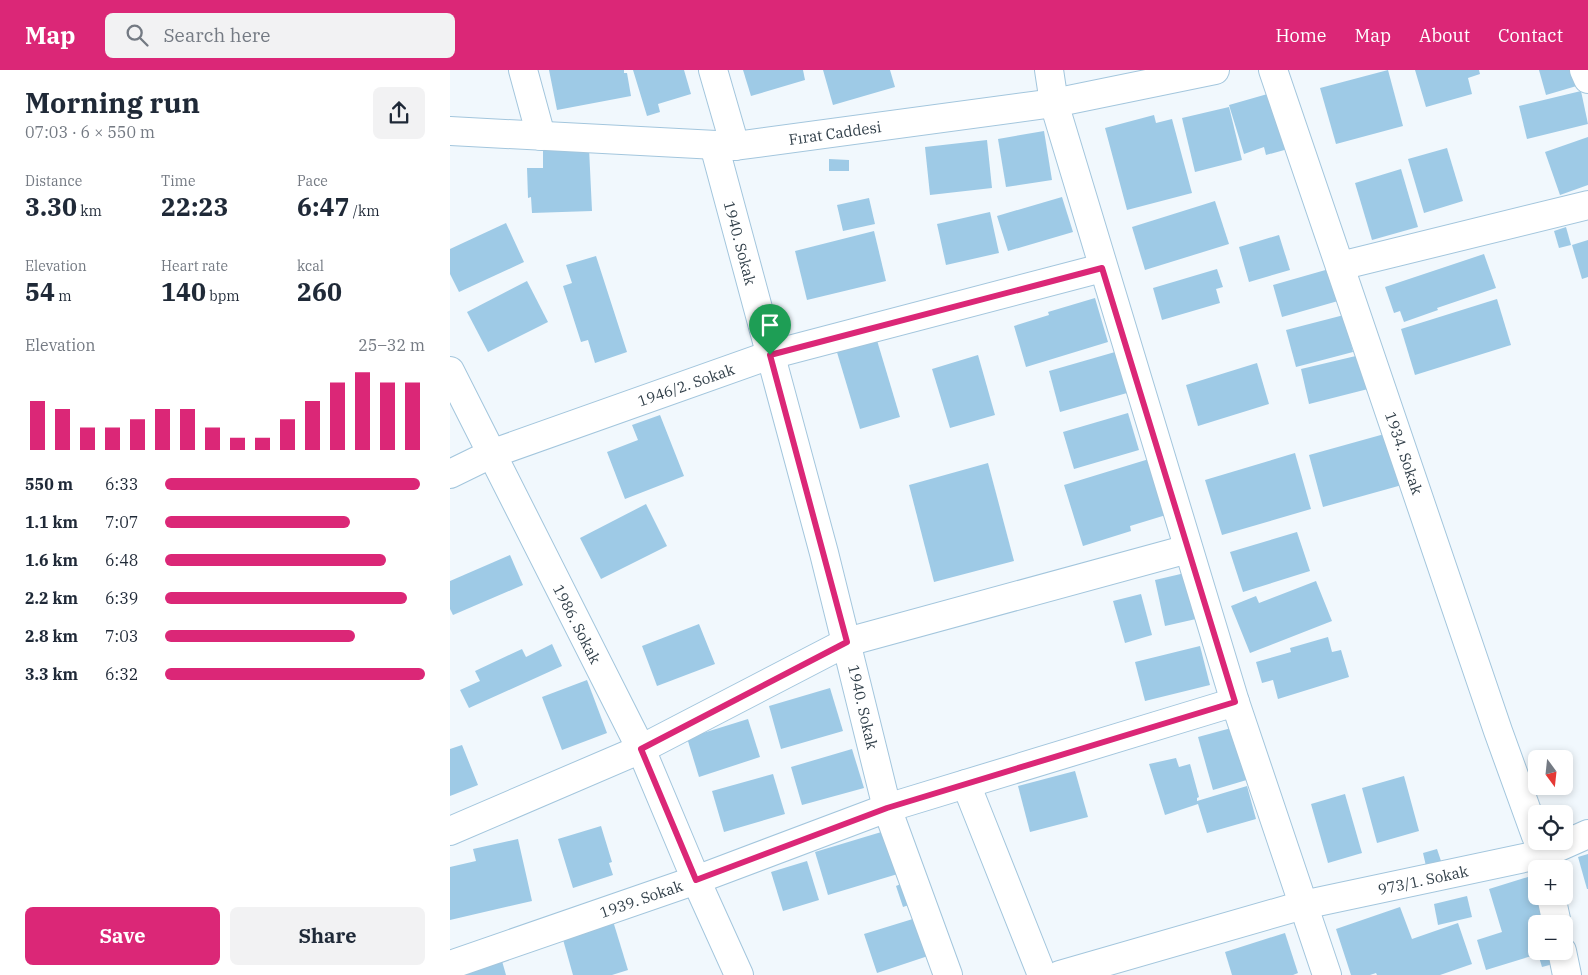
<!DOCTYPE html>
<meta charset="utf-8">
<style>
body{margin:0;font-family:"IBM Plex Serif",serif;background:#f2f2f3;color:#1f2937;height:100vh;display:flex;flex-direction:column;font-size:19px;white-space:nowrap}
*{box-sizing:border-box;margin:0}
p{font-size:16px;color:#747a83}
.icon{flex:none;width:28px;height:28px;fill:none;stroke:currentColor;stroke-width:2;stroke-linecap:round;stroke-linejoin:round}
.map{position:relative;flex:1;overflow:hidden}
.panel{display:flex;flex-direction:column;background:#fff;width:450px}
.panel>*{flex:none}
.needle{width:32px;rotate:165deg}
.buttons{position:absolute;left:1078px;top:680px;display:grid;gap:10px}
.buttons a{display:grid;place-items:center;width:45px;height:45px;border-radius:8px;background:#fff;box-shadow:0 2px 8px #0003;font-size:25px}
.pin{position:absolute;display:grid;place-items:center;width:42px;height:42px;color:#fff;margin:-51px -21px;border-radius:50% 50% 50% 0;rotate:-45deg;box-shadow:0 0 5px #0007}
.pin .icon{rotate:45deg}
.round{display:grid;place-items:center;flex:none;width:52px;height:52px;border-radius:8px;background:#f2f2f3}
.overview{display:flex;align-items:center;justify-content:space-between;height:85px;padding:0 25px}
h1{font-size:28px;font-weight:800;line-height:38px}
.figures{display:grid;grid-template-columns:repeat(3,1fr);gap:8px;height:85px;padding:5px 25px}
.figures div{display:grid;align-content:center}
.figures b{font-size:25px;font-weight:800}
.figures small{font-size:14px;font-weight:400}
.figures p{font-size:14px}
.chart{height:140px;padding:10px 25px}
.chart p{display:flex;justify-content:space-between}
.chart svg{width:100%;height:90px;margin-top:5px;stroke:#db2777;stroke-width:6}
.cta{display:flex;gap:10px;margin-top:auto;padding:10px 25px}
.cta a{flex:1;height:58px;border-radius:8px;background:#db2777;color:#fff;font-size:20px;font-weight:800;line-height:58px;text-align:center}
.cta a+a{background:#f2f2f3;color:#1f2937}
ul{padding:0 25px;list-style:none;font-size:16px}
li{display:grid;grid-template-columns:80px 60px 1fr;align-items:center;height:38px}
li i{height:12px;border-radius:6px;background:#db2777}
header{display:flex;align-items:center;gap:30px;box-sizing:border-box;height:70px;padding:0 25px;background:#db2777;color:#fff}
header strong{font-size:24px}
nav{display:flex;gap:28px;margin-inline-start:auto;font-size:18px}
.search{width:350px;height:45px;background:#f2f2f3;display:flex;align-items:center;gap:12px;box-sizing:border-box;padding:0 18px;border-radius:8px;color:#747a83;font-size:19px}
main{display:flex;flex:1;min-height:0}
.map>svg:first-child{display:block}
.building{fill:#9ecae6}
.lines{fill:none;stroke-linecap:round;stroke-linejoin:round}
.minor-casing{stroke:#a3c6dd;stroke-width:30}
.tertiary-casing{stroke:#a3c6dd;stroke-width:30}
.minor{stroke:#fff;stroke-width:28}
.tertiary{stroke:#fff;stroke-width:28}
.route-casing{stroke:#fff;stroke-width:10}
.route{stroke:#db2777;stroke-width:6}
.labels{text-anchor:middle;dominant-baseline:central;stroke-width:4;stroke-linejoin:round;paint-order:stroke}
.street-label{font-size:15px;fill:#313f49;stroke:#fff}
</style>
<header>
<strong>Map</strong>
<div class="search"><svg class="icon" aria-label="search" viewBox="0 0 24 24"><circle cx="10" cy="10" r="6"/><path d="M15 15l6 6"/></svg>Search here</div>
<nav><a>Home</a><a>Map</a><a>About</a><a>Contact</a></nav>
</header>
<main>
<section class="panel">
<div class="overview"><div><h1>Morning run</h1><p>07:03 · 6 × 550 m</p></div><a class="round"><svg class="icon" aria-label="share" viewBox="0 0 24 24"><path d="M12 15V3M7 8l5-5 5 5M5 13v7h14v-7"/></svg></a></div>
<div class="figures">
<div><p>Distance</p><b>3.30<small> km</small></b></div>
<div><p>Time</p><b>22:23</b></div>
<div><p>Pace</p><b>6:47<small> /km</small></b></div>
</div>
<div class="figures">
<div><p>Elevation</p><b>54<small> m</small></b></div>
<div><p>Heart rate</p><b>140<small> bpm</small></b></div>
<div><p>kcal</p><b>260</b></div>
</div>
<div class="chart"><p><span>Elevation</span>25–32 m</p>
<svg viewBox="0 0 160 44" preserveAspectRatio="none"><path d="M5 44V20M15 44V24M25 44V33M35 44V33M45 44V29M55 44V24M65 44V24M75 44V33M85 44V38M95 44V38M105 44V29M115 44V20M125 44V11M135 44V6M145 44V11M155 44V11"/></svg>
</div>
<ul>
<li><b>550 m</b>6:33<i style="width:98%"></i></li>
<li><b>1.1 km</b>7:07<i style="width:71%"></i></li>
<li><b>1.6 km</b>6:48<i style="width:85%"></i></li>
<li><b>2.2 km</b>6:39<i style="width:93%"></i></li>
<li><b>2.8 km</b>7:03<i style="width:73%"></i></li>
<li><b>3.3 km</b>6:32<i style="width:100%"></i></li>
</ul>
<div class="cta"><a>Save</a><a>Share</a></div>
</section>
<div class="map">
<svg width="1138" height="905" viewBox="0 0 1138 905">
<rect width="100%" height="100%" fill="#f1f8fd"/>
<g class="building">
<path d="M 99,0 L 174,0 L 174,3 L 177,3 L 181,26 L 107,40 Z"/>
<path d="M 183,0 L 234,0 L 241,24 L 208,34 L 210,42 L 197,46 Z"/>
<path d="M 293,0 L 353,0 L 355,10 L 301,26 Z"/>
<path d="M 373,0 L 440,0 L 445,17 L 383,35 Z"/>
<path d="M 938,0 L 953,56 L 886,74 L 870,18 Z"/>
<path d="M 965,0 L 1029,0 L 1030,4 L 1018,8 L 1022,24 L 976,37 Z"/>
<path d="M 1089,0 L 1126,0 L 1130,15 L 1096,25 Z"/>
<path d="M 1131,21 L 1138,54 L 1077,69 L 1069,36 Z"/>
<path d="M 821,23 L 838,79 L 816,85 L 814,77 L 794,84 L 779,35 Z"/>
<path d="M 779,37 L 792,90 L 745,102 L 732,48 Z"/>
<path d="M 704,45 L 706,53 L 722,49 L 742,123 L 677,140 L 655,58 Z"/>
<path d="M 594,61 L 602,110 L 556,117 L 548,69 Z"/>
<path d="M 1138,67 L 1138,115 L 1110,125 L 1095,82 Z"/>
<path d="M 537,70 L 542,118 L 480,125 L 475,77 Z"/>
<path d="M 139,78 L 142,141 L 82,143 L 81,127 L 78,128 L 77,98 L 93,98 L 93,79 Z"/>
<path d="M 997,78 L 1013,131 L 974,143 L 958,89 Z"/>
<path d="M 379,89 L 399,90 L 399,101 L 379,101 Z"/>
<path d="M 951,99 L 968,157 L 922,170 L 905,113 Z"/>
<path d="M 612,127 L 623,162 L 558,181 L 547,146 Z"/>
<path d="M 419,128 L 425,154 L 393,161 L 387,135 Z"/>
<path d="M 765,131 L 779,174 L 695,200 L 682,157 Z"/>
<path d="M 540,142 L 549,183 L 496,195 L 487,154 Z"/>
<path d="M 56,153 L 74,192 L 9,222 L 0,204 L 0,179 Z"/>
<path d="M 1116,157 L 1121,175 L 1109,178 L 1104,161 Z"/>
<path d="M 424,161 L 436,211 L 357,230 L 345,181 Z"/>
<path d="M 829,165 L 840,200 L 799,212 L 789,177 Z"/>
<path d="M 1138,170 L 1138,207 L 1132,209 L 1122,175 Z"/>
<path d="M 1034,184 L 1046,218 L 987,238 L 988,240 L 954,252 L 950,241 L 944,243 L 935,217 Z"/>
<path d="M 146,186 L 177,282 L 145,293 L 138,270 L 131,272 L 113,216 L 122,213 L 116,195 Z"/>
<path d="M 767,199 L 773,217 L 766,219 L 770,233 L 712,250 L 703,218 Z"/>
<path d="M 879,199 L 888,231 L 832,247 L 823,215 Z"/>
<path d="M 77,211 L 98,252 L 38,282 L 17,242 Z"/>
<path d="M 645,228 L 658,272 L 576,297 L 564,256 L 599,245 L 598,242 Z"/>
<path d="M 1047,229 L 1061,275 L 965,305 L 951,259 Z"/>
<path d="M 894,245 L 903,282 L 846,297 L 836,260 Z"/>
<path d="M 426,267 L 450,347 L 410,359 L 386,279 Z"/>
<path d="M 665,282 L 677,323 L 610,342 L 599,301 Z"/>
<path d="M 528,285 L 545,345 L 500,358 L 482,299 Z"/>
<path d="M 910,285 L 918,319 L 859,334 L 851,299 Z"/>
<path d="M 807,293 L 819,334 L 748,356 L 736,315 Z"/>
<path d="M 678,343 L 689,380 L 624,399 L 613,362 Z"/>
<path d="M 210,345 L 234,406 L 175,429 L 157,382 L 188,370 L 182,355 Z"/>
<path d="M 938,363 L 952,415 L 873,437 L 859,385 Z"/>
<path d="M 845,383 L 861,439 L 772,465 L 755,410 Z"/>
<path d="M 699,389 L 716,445 L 680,456 L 681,461 L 633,476 L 614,415 Z"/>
<path d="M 538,393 L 564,491 L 484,512 L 459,415 Z"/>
<path d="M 196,434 L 217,476 L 151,509 L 130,468 Z"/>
<path d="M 847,462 L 860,501 L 793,522 L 780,482 Z"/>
<path d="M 60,485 L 73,515 L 3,545 L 0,539 L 0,511 Z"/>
<path d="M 735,503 L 746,549 L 715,556 L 705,510 Z"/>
<path d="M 866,511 L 882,551 L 800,583 L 781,536 L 806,526 L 809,533 Z"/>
<path d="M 691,524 L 702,565 L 675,573 L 663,531 Z"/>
<path d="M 249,554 L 265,594 L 207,616 L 192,576 Z"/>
<path d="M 878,567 L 882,582 L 891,580 L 899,607 L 828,629 L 823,610 L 812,613 L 806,592 L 841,582 L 840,578 Z"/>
<path d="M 102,574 L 112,596 L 19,638 L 10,620 L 30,611 L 25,601 L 72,579 L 76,587 Z"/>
<path d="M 750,576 L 760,615 L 695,631 L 685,592 Z"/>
<path d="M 137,610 L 157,663 L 112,680 L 92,627 Z"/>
<path d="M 380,618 L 393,661 L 331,679 L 319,636 Z"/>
<path d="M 298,649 L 310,687 L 249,707 L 237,668 Z"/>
<path d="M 785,657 L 800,709 L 763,720 L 748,667 Z"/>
<path d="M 12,675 L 28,715 L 0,726 L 0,679 Z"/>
<path d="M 402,679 L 414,718 L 352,735 L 341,697 Z"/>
<path d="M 726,688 L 729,697 L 740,694 L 749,727 L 747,728 L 747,731 L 797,716 L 806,749 L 757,763 L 748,734 L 715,745 L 699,694 Z"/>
<path d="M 625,701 L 638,747 L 580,762 L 568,716 Z"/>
<path d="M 323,704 L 335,744 L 274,762 L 262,721 Z"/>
<path d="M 954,706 L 969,761 L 927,773 L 912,718 Z"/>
<path d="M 895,724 L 912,783 L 878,793 L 861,734 Z"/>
<path d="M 151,756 L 162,792 L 159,793 L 163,805 L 123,818 L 108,769 Z"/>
<path d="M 438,760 L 451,803 L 378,825 L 365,782 Z"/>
<path d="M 68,769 L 82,831 L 0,850 L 0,797 L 26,791 L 23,779 Z"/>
<path d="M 987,779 L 991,791 L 976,796 L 973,783 Z"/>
<path d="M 1138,784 L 1138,819 L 1137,819 L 1128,787 Z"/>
<path d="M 357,791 L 369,830 L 333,841 L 321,802 Z"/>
<path d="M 1081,806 L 1096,854 L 1086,854 L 1086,881 L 1104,881 L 1107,893 L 1092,897 L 1088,884 L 1036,900 L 1027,870 L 1052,862 L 1039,819 Z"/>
<path d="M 458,811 L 465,833 L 453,837 L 446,816 Z"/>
<path d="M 1017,826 L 1022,847 L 988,855 L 984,834 Z"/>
<path d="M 950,837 L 962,869 L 1008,853 L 1022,894 L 990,905 L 927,905 L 926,903 L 920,905 L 901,905 L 886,859 Z"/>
<path d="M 466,848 L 478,886 L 427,903 L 414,864 Z"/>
<path d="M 163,851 L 178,900 L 162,905 L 123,905 L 112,866 Z"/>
<path d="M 835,863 L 848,903 L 843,905 L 782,905 L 775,882 Z"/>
<path d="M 52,891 L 56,905 L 0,905 Z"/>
</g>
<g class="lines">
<g class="minor-casing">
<g id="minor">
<path d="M 73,0 L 91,66"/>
<path d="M 263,0 L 285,76"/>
<path d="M 599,0 L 604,33 L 785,632 L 877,905"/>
<path d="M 823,0 L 1048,661 L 1086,766"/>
<path d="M 1134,0 L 1138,9"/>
<path d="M 264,75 L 374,483 L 437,738 L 498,905"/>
<path d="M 890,196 L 1138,135"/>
<path d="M 0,301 L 191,679 L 246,810 L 289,905"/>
<path d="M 0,404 L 41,384 L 320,285 L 652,198"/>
<path d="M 516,714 L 592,905"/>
<path d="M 0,761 L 191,679 L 397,572 L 738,479"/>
<path d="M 0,895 L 246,810 L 437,738 L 785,632"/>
<path d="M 610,905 L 853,835 L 1093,784 L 1088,771"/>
</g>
</g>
<g class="tertiary-casing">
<g id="tertiary">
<path d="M 0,61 L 285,76 L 604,33 L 765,0"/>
<path d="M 1096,799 L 1093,784 L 1138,764"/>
<path d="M 1101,826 L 1107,854"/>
<path d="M 1112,881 L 1117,905"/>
</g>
</g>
<use href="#minor" class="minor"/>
<use href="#tertiary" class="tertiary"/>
</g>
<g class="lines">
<g class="route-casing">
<path id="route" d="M 652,198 L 785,632 L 437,738 L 246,810 L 191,679 L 397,572 L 320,285 Z"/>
</g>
<use href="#route" class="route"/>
</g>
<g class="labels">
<g class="street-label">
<text transform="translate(385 63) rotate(-8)">Fırat Caddesi</text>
<text transform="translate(290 173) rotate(75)">1940. Sokak</text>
<text transform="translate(236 315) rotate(-19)">1946/2. Sokak</text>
<text transform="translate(954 383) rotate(71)">1934. Sokak</text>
<text transform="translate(127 554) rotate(63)">1986. Sokak</text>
<text transform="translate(413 637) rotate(77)">1940. Sokak</text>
<text transform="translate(973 810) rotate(-12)">973/1. Sokak</text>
<text transform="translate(191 829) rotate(-19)">1939. Sokak</text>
</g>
</g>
</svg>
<div class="buttons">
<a><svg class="needle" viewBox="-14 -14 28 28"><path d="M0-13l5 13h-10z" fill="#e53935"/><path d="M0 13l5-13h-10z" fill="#747a83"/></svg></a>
<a><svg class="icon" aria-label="locate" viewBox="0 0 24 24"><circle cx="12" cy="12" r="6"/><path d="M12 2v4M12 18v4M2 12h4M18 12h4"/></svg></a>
<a>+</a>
<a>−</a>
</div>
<div class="pin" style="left:320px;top:285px;background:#1e9e55"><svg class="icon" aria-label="arrive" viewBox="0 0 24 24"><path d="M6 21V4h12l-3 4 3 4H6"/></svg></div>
</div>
</main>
